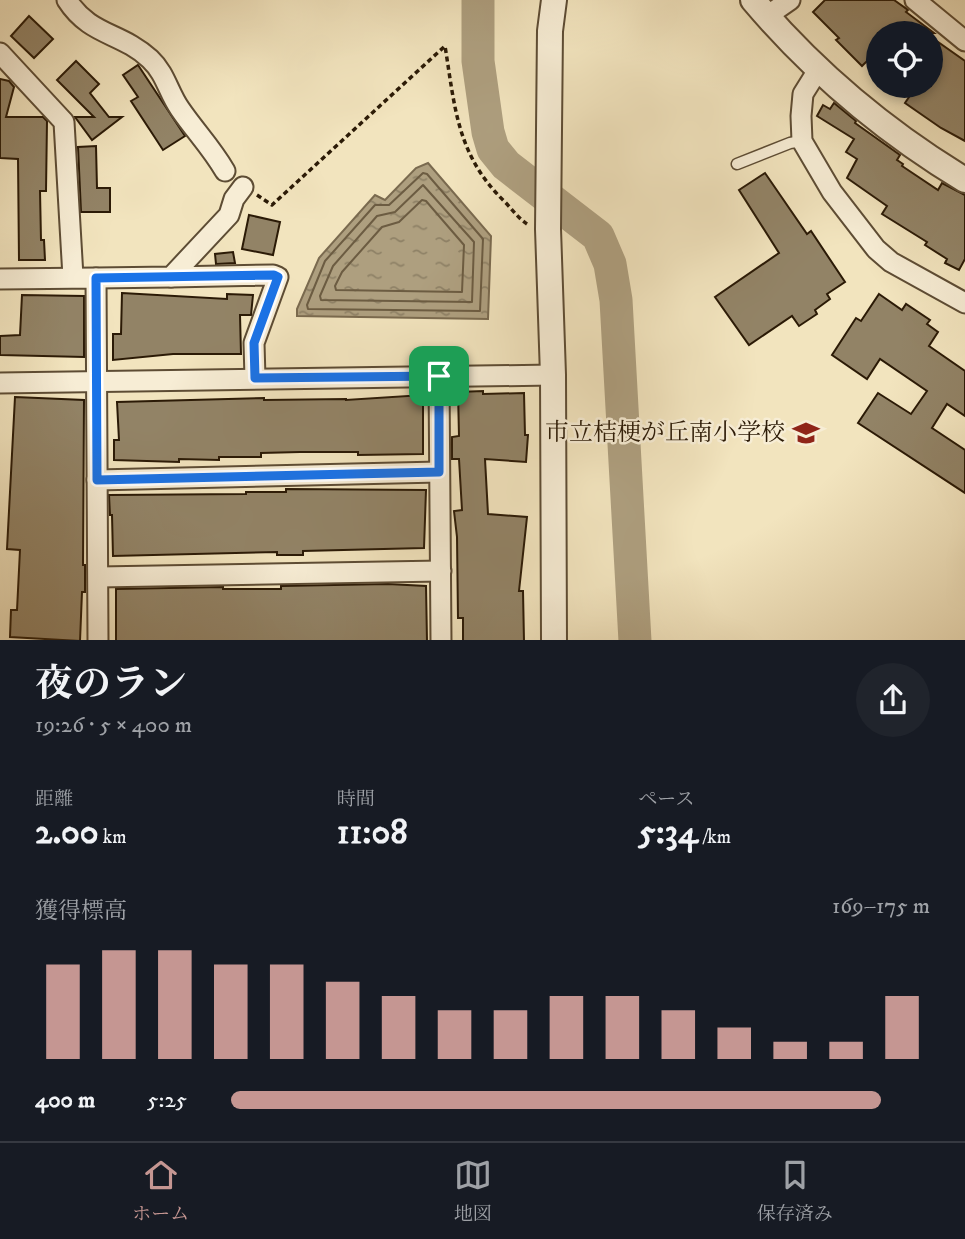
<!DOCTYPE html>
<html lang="ja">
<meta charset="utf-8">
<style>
body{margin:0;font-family:"IM FELL DW Pica","Noto Serif JP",serif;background:#20242c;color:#f1f3f6;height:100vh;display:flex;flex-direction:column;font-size:26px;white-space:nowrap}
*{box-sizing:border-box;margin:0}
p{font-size:23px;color:#9ea1a6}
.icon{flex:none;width:38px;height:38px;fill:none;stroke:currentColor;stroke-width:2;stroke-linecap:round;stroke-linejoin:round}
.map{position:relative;height:640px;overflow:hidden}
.side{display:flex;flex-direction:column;background:#171b24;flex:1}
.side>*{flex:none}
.tools{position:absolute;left:866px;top:21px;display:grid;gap:14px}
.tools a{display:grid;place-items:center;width:77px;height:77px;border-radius:50%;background:#171b24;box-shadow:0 4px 10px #0003;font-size:35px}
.pin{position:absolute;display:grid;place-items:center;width:60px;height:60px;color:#fff;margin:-30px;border-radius:14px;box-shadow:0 4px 10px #0006}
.round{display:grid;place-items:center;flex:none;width:74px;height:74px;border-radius:37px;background:#20242c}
.headline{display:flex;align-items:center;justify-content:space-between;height:119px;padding:0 35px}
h1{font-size:38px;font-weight:700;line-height:52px}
.metrics{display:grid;grid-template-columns:repeat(3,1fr);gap:10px;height:119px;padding:7px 35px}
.metrics div{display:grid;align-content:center}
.metrics b{font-size:35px;font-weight:700}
.metrics small{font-size:19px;font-weight:400}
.metrics p{font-size:19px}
.chart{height:196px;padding:14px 35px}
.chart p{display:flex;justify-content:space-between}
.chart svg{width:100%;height:126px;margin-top:7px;stroke:#c59692;stroke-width:6}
ul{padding:0 35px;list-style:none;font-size:23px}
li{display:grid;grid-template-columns:112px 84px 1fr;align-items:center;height:52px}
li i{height:18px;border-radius:9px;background:#c59692}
.tabs{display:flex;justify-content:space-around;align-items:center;height:98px;border-top:2px solid #363941;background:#171b24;font-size:19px;color:#9ea1a6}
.tabs a{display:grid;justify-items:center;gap:4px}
.tabs .selected{color:#c59692}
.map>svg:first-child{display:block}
.water{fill:url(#water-ripples);stroke:#7a6a4f;stroke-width:2}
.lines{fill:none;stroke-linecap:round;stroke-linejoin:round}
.shore{stroke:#6c5c42;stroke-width:2}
.river{stroke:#ae9f7f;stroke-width:33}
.building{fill:#928366;stroke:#2b1a06;stroke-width:2}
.service-casing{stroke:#5d4c34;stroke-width:13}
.minor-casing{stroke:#5d4c34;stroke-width:23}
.tertiary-casing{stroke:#5d4c34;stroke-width:28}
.path{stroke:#2b1a06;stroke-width:3.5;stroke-dasharray:5 3.5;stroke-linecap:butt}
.service{stroke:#f7edd5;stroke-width:10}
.minor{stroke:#f7edd5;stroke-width:19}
.tertiary{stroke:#f7edd5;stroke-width:24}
.route-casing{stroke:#fff;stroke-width:14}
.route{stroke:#1a73e8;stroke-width:9}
.labels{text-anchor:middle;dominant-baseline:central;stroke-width:5;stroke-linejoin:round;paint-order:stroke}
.poi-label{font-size:24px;fill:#2b1a06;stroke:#f7edd5;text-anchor:end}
</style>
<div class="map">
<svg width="965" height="641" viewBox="0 0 965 641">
<defs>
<pattern id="water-ripples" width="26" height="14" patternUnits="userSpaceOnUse" patternTransform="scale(1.75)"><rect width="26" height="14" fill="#ae9f7f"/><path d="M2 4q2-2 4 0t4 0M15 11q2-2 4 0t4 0" fill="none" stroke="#8e8166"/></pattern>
</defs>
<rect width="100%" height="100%" fill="#f2e4be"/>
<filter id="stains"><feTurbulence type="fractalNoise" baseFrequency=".00286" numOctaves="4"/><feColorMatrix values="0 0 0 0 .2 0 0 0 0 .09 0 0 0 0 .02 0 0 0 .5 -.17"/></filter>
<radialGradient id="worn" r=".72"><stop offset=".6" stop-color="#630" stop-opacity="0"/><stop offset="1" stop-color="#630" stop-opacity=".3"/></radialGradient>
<path class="water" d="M 428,163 L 491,236 L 488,319 L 297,316 L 297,309 L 319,258 L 375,195 L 385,200 L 416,168 Z"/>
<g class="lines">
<g class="shore">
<path d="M 423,173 L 427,174 L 483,239 L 480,311 L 308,309 L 307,305 L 325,261 L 375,205 L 389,205 Z"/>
<path d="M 423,185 L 474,242 L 472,302 L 321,300 L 320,296 L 333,266 L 377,216 L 395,212 Z"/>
<path d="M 422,200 L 426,201 L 464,245 L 462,292 L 336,290 L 335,286 L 342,272 L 382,227 L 399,222 Z"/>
</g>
<path class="river" d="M 478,0 L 478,61 L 488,132 L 493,149 L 506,165 L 598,236 L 610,264 L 616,300 L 635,641"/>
</g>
<g class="building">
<path d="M 825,0 L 894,0 L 908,10 L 906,12 L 934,33 L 878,33 L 878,67 L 869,59 L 862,66 L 836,40 L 839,38 L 813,12 Z"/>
<path d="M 29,16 L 53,39 L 34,58 L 11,36 Z"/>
<path d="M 931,37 L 965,61 L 965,141 L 941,128 L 905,103 L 909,97 L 893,86 L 931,86 Z"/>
<path d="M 76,61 L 99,84 L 90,93 L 109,117 L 122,117 L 92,140 L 75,117 L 94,117 L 57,80 Z"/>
<path d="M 138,65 L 185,136 L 163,150 L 131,101 L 138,97 L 123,75 Z"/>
<path d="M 0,79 L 9,81 L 14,87 L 6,117 L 43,117 L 47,121 L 46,191 L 40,191 L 41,240 L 44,240 L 45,260 L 19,260 L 18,159 L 0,158 Z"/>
<path d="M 834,103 L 856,121 L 855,123 L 900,155 L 897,160 L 903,164 L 902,166 L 938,190 L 942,183 L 965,195 L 965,259 L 959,270 L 945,263 L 947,259 L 925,245 L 927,242 L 882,214 L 887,206 L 847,178 L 857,159 L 846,152 L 854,139 L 817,116 L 823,105 L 830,109 Z"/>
<path d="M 96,146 L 97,188 L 110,188 L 110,212 L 81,212 L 78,147 Z"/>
<path d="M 765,173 L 807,234 L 811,231 L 845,282 L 827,294 L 830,299 L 815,310 L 817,314 L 799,326 L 792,316 L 749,345 L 715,297 L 779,253 L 739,190 Z"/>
<path d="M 249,215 L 280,222 L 273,255 L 242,249 Z"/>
<path d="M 233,252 L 235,263 L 216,264 L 215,254 Z"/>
<path d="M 122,293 L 227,299 L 227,294 L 253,295 L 251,315 L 240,315 L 241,354 L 173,354 L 113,360 L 113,334 L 121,334 Z"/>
<path d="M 879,294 L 902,310 L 906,304 L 930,320 L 927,324 L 938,332 L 929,346 L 965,371 L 965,416 L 947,404 L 932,428 L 965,450 L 965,493 L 858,423 L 878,393 L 911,414 L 927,391 L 880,359 L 867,379 L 832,355 L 856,318 L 861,321 Z"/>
<path d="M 22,295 L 84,296 L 84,357 L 0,355 L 0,336 L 20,335 Z"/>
<path d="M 483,391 L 483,394 L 524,393 L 525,435 L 528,435 L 526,462 L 485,459 L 488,514 L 527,517 L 519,591 L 523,591 L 524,641 L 463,641 L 463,618 L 458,618 L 457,537 L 454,511 L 462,510 L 459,459 L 452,459 L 452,437 L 459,436 L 458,392 Z"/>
<path d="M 423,395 L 423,454 L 358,455 L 358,452 L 300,452 L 261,453 L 261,457 L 219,457 L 219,460 L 179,459 L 179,462 L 114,460 L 114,440 L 119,440 L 117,402 L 264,398 L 264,400 L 346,399 L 346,400 Z"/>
<path d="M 15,397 L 84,400 L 83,565 L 85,565 L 85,592 L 82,592 L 80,641 L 10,637 L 11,610 L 17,610 L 20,550 L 7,549 Z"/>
<path d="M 286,489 L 426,490 L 424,548 L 303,551 L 303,555 L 277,555 L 277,552 L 113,556 L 112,515 L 110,515 L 109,495 L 246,494 L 246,492 L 286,492 Z"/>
<path d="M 388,584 L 426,586 L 427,641 L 116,641 L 116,589 L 223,587 L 223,589 L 281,589 L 281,586 Z"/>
</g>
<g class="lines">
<g class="service-casing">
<path id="service" d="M 737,164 L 790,143 L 802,141"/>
</g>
<g class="minor-casing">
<g id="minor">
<path d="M 67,0 C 90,36 121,32 150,59 C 166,74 168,92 180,109 C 195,131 211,147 225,171"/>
<path d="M 915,0 L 965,41"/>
<path d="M 767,16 L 790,0"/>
<path d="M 0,53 L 64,122 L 73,277"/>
<path d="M 818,70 L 803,94 L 801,116 L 802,141 L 832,192 L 876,249 L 891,262 L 965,303"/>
<path d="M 171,277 L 273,275 L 278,277 L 254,343 L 255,378"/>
<path d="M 96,278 L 171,277 L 229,215 L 234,199 L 243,187"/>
<path d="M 0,279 L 96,278 L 98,641"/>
<path d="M 439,376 L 441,641"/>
<path d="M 0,383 L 553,375"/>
<path d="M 97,480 L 439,472"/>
<path d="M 99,577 L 441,571"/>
</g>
</g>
<g class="tertiary-casing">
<g id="tertiary">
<path d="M 554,0 L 550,31 L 548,229 L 553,375 L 554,641"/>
<path d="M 753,0 C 814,72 884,131 965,180"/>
</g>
</g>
<path class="path" d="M 257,195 L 272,205 L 445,46 C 455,108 457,155 504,201 C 512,209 518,218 527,224"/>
<use href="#service" class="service"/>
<use href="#minor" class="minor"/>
<use href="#tertiary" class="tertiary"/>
</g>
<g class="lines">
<g class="route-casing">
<path id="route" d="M 274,275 L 278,277 L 254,343 L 255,378 L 439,376 L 439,472 L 97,480 L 96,278 Z"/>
</g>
<use href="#route" class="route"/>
</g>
<defs>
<g id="school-bare" transform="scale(2.1)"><path d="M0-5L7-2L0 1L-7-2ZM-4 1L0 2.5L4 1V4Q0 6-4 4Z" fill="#8f2418" stroke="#f7edd5" stroke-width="2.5" paint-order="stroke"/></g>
</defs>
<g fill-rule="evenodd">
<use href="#school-bare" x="806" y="433"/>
</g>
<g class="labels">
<g class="poi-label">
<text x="785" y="433">市立桔梗が丘南小学校</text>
</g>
</g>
<rect width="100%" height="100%" filter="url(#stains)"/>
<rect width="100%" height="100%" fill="url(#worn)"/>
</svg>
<div class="tools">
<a><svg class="icon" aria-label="locate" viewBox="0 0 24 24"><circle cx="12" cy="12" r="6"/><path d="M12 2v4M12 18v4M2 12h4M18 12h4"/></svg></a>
</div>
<div class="pin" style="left:439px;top:376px;background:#1e9e55"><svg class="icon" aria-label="arrive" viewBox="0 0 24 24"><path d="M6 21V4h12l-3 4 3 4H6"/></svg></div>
</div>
<section class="side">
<div class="headline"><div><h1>夜のラン</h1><p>19:26 · 5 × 400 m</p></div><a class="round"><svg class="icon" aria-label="share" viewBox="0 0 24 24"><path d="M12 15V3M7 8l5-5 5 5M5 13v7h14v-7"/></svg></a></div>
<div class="metrics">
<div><p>距離</p><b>2.00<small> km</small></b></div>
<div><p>時間</p><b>11:08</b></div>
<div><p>ペース</p><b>5:34<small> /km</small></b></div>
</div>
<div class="chart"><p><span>獲得標高</span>169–175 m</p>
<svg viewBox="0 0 160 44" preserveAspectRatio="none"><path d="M5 44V11M15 44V6M25 44V6M35 44V11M45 44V11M55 44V17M65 44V22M75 44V27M85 44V27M95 44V22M105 44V22M115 44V27M125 44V33M135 44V38M145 44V38M155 44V22"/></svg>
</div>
<ul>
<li><b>400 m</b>5:25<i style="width:93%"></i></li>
</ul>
</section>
<nav class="tabs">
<a class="selected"><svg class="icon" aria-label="home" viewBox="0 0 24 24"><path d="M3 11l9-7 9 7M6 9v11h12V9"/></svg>ホーム</a>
<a><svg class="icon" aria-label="map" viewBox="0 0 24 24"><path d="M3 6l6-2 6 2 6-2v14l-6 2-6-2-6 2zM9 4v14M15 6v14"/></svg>地図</a>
<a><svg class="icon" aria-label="saved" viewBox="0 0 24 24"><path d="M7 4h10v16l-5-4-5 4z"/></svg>保存済み</a>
</nav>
